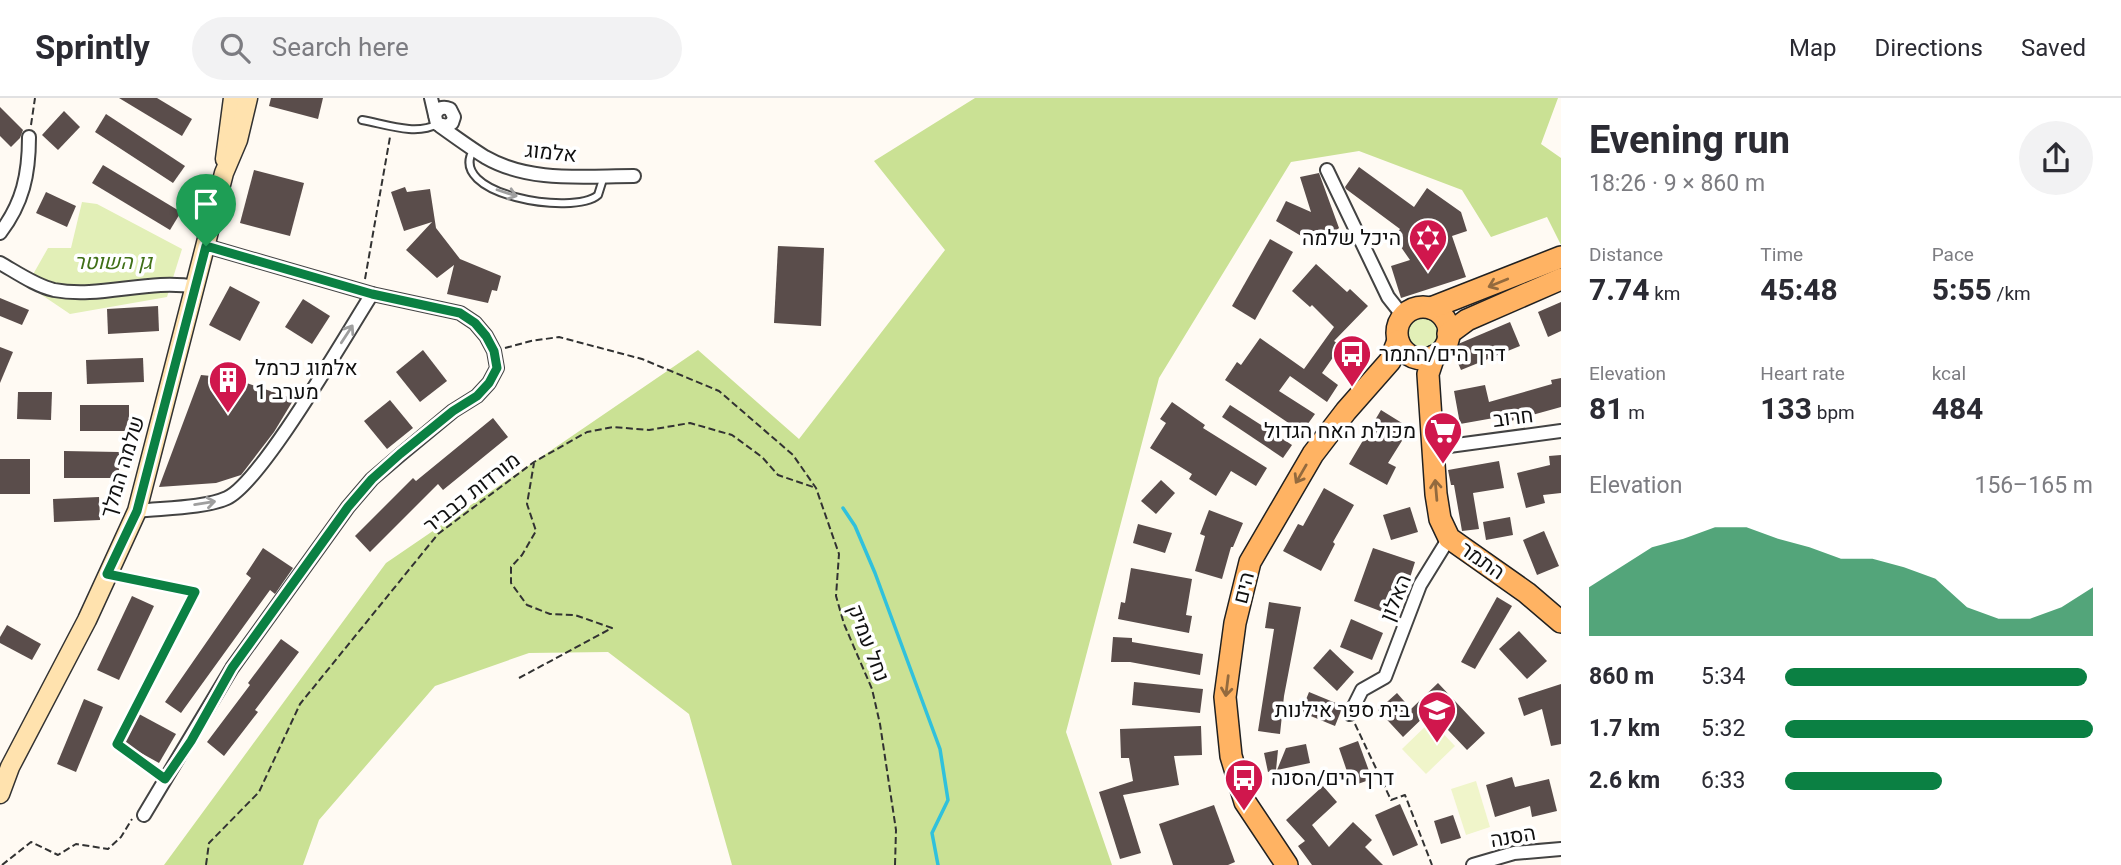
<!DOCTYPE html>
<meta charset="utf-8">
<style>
body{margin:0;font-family:Georgia,Heebo,serif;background:#f2f2f3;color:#2b2b33;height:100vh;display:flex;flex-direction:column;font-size:26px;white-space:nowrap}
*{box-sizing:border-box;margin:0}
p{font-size:23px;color:#7c7c81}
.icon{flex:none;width:38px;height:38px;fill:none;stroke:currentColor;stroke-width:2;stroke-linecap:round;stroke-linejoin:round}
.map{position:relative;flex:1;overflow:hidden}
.sheet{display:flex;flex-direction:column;background:#fff;width:560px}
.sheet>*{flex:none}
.pin{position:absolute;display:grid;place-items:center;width:60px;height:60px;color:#fff;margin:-72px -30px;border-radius:50% 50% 50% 0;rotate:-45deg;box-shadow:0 0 7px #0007}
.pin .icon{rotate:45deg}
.round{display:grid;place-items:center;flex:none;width:74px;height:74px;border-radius:37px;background:#f2f2f3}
.head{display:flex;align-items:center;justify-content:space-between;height:119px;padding:0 28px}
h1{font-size:38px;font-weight:700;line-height:52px}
.figures{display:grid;grid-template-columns:repeat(3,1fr);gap:10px;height:119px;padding:7px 28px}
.figures div{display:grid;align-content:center}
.figures b{font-size:30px;font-weight:700}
.figures small{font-size:19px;font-weight:400}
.figures p{font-size:19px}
.chart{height:196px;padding:14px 28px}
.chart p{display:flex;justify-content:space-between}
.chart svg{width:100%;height:126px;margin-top:7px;fill:#0b8043;opacity:.7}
ul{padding:0 28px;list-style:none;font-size:23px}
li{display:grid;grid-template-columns:112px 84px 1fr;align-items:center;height:52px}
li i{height:18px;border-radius:9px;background:#0b8043}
header{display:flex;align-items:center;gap:42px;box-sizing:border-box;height:98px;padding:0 35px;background:#fff;border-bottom:2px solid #e1e1e2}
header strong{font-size:33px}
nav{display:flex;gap:38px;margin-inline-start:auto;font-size:24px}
.search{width:490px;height:63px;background:#f2f2f3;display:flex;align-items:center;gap:18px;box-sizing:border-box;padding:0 24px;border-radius:38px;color:#7c7c81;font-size:26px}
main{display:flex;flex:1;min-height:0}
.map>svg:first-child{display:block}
.green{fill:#e2efb7}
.forest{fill:#cae194}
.pitch{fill:#f0f5ca}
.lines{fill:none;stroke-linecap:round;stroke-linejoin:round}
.stream{stroke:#30c1dc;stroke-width:3.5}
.building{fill:#5a4d4b}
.lane-casing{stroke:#434343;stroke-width:10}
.street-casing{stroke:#434343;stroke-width:16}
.secondary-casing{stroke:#323232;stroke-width:21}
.primary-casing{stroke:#212121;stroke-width:24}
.path{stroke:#323232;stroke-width:2;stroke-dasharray:7 3.5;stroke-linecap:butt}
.lane{stroke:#fff;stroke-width:6}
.street{stroke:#fff;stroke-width:12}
.secondary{stroke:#ffe2ae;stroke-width:18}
.primary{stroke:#ffb363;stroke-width:21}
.oneway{stroke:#9f9f9f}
.oneway2{stroke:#936a3e}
.route-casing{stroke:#fff;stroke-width:14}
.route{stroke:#0b8043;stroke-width:9}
.labels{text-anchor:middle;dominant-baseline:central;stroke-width:7;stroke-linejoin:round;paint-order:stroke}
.street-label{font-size:21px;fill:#101010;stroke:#fff}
.poi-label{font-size:21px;fill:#101010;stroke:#fff;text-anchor:end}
.park-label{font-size:21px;font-style:italic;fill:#407018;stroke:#fff}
</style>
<header>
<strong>Sprintly</strong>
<div class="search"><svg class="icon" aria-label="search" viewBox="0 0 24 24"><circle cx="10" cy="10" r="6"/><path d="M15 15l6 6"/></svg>Search here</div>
<nav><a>Map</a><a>Directions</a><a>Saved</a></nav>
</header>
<main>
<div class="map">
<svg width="1561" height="767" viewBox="0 0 1561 767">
<rect width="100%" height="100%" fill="#fffaf3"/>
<g class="green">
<path d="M 82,104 L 97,106 L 182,151 L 167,199 L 70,216 L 27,187 L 48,150 L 71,150 Z"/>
<circle cx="1423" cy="234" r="18"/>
</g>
<path class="forest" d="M 975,0 L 1558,0 L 1541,46 L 1561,60 L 1561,147 L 1547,119 L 1491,139 L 1462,92 L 1359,53 L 1291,64 L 1159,280 L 1066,634 L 1112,767 L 732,767 L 689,616 L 608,554 L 529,555 L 435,588 L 319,722 L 303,767 L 164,767 L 386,465 L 698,252 L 799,341 L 945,152 L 874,63 Z"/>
<g class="pitch">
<path d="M 1431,623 L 1455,648 L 1426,676 L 1402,651 Z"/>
<path d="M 1476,683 L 1490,729 L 1466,737 L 1451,691 Z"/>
</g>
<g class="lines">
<path class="stream" d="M 843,410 L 855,428 L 875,475 L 940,651 L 948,702 L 932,735 L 938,767"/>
</g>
<g class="building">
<path d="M 119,0 L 157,0 L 192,21 L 182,38 Z"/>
<path d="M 271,0 L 323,0 L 318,21 L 269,8 Z"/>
<path d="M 0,9 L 23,32 L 20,40 L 11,49 L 0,38 Z"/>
<path d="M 64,13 L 80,29 L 58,52 L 42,37 Z"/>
<path d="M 106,16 L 185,68 L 173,85 L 95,34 Z"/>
<path d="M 103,67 L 181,114 L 170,132 L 92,85 Z"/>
<path d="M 1359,69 L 1414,109 L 1427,90 L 1461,114 L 1467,133 L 1452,138 L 1466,179 L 1401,200 L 1391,168 L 1410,162 L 1394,139 L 1400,131 L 1346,91 L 1345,89 Z"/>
<path d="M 254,72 L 304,85 L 290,138 L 240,125 Z"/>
<path d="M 1319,75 L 1339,130 L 1318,148 L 1276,123 L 1286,103 L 1311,114 L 1300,79 Z"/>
<path d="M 405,89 L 407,94 L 430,91 L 436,130 L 460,161 L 501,178 L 497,193 L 492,192 L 488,205 L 447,196 L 454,167 L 437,180 L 406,152 L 432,124 L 404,133 L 391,94 Z"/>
<path d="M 46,94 L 76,108 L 67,129 L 36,115 Z"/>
<path d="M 1270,141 L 1293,154 L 1255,222 L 1232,208 Z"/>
<path d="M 778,148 L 824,150 L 821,228 L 774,225 Z"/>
<path d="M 1316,166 L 1347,194 L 1350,191 L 1368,208 L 1334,243 L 1341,248 L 1322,275 L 1338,287 L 1327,304 L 1290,278 L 1279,293 L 1315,316 L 1302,334 L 1225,282 L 1237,264 L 1241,267 L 1260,240 L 1304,271 L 1334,229 L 1312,207 L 1310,209 L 1292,193 Z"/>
<path d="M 230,188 L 260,204 L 240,243 L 209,227 Z"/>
<path d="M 0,200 L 29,212 L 22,227 L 0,218 Z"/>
<path d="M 303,201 L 330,218 L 312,246 L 285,229 Z"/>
<path d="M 1561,204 L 1561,233 L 1548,239 L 1538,214 Z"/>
<path d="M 158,208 L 159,233 L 108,236 L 107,211 Z"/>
<path d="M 1510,224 L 1520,248 L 1461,272 L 1451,249 Z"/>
<path d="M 0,249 L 13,254 L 0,285 Z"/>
<path d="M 423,252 L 447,283 L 420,304 L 396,274 Z"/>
<path d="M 143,260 L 144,284 L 87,286 L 86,262 Z"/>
<path d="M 201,277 L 232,280 L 294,301 L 274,334 L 241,377 L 216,385 L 159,389 Z"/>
<path d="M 1561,280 L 1561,309 L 1507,324 L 1505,318 L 1460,326 L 1454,293 L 1485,287 L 1489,304 L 1552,286 L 1551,282 Z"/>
<path d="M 18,294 L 52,294 L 51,322 L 17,321 Z"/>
<path d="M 390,302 L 413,330 L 387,351 L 364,323 Z"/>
<path d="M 1172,304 L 1205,327 L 1203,330 L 1267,370 L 1256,388 L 1231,373 L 1216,398 L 1189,381 L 1192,376 L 1150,350 L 1166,325 L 1160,321 Z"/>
<rect x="80" y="307" width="49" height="26"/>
<path d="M 1230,307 L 1292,347 L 1283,360 L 1222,319 Z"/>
<path d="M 1381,312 L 1410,330 L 1388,365 L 1396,369 L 1387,387 L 1349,366 Z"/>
<path d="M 493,320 L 508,339 L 443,392 L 438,386 L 370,454 L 355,438 L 413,380 L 416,383 Z"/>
<path d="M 64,353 L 119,354 L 119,380 L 64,380 Z"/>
<path d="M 1561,357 L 1561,395 L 1543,397 L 1545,405 L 1526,410 L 1517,375 L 1550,367 L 1549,358 Z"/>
<rect x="0" y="361" width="30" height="35"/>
<path d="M 1499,363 L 1504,390 L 1473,395 L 1479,431 L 1462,433 L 1454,387 L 1451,387 L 1448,372 Z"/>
<path d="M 1161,382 L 1175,395 L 1156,416 L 1141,403 Z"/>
<path d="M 1324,390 L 1354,407 L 1333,444 L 1335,446 L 1321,473 L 1283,453 L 1298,426 L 1303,428 Z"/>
<path d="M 99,399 L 100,422 L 54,424 L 53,401 Z"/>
<path d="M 1410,409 L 1418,434 L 1391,442 L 1383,417 Z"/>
<path d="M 1209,412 L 1243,425 L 1233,449 L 1231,449 L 1222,481 L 1195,473 L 1205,438 L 1200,436 Z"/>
<path d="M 1510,419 L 1513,437 L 1486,442 L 1483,424 Z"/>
<path d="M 1138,426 L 1172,435 L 1165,455 L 1133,445 Z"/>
<path d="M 1544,433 L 1559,468 L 1537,477 L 1523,442 Z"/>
<path d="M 263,450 L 293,470 L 275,496 L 270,492 L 181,615 L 165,604 L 251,480 L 246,476 Z"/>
<path d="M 1373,450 L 1415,464 L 1408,486 L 1400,484 L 1388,516 L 1354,503 Z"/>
<path d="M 1131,470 L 1192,481 L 1186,517 L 1192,518 L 1189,535 L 1118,521 L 1121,504 L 1125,505 Z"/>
<path d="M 132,498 L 154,508 L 119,582 L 97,572 Z"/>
<path d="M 1497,499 L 1512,508 L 1475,571 L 1461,564 Z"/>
<path d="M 1269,504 L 1301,509 L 1284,598 L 1280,636 L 1258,633 L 1274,531 L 1265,530 Z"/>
<path d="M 1351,521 L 1383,535 L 1372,562 L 1340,549 Z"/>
<path d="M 7,527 L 41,546 L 32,562 L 0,545 L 0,539 Z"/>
<path d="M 1519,533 L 1547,563 L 1527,581 L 1499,551 Z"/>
<path d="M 1113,539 L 1132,540 L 1132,544 L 1203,556 L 1200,577 L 1130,564 L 1111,564 Z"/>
<path d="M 281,541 L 299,554 L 255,612 L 258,614 L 224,658 L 207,644 L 250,587 L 248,585 Z"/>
<path d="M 1330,551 L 1354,574 L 1337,593 L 1313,570 Z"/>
<path d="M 1134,584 L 1203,591 L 1200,615 L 1132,607 Z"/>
<path d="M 1438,585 L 1485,635 L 1467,652 L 1430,613 L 1403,639 L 1378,612 L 1397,595 L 1411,611 Z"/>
<path d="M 1561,586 L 1561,646 L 1551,648 L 1542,611 L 1524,618 L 1518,600 Z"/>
<path d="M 1309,594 L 1343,608 L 1335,628 L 1301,614 Z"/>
<path d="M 84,601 L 103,609 L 76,674 L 57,666 Z"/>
<path d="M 139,616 L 176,636 L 159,665 L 123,645 Z"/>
<path d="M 1201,628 L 1202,657 L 1174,658 L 1179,687 L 1123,697 L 1141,755 L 1120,761 L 1099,694 L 1133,683 L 1129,660 L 1121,660 L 1120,631 Z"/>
<path d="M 1358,643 L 1372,681 L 1352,688 L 1339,650 Z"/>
<path d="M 1306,646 L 1310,665 L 1277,672 L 1286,650 Z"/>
<path d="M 1278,652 L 1276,672 L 1268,674 L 1264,655 Z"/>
<path d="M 1512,679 L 1515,689 L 1549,681 L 1557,713 L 1532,719 L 1530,708 L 1495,719 L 1486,687 Z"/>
<path d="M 1323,688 L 1337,704 L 1312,727 L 1329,749 L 1353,724 L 1372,742 L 1365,749 L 1383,767 L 1312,767 L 1298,748 L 1305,743 L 1286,722 Z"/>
<path d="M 1400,706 L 1418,747 L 1393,758 L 1375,717 Z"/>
<path d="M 1214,707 L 1235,764 L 1228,767 L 1173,767 L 1159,726 Z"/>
<path d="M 1453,717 L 1461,740 L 1441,746 L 1434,723 Z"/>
</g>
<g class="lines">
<g class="lane-casing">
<g id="lane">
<path d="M 362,22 C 385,26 416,38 437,26"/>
<path d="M 474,51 C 444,97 574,118 598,97 L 604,78"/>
</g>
</g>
<g class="street-casing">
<g id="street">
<path d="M 431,0 L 437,26 L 447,28 L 452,25 L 454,19 L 450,11 C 443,8 437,10 435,18"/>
<path d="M 440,28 C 454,38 469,49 485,59 C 530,85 584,78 634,78"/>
<path d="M 1327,72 L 1388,199 L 1403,218"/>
<path d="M 0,135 C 23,105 29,76 29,39"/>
<path d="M 0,165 C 16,174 36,188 54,192 C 101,201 149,180 196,189"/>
<path d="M 1433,335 L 1444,346 L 1449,348 L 1561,333"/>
<path d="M 137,413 C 162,410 205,410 227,400 C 261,385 347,235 372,196"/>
<path d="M 1350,616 L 1362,592 L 1385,579 L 1420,487 L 1449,440"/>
<path d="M 144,717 L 232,570 L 348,409 L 372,381 L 400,357 L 453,313 L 477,298 L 489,285 L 497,270 L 494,253 L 486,238 L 475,225 L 460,215 L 372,196 L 206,148"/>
<path d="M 1473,767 L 1514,755 L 1561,751"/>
</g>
</g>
<g class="secondary-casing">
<g id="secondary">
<path d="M 225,61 L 233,0"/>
<path d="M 0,696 L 10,669 L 87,522 L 137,413 L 224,75 L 238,42 L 248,0"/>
</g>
</g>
<g class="primary-casing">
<g id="primary">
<circle cx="1423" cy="235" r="26"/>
<path d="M 1431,210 L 1561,159"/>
<path d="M 1448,236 L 1467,222 L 1561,181"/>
<path d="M 1434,258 L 1428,276 L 1436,396 L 1440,421 L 1449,440 L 1527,495 L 1561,524"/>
<path d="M 1287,767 L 1245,704 L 1231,658 L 1225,599 L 1235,525 L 1250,464 L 1313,356 L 1346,313 L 1390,263 L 1398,243"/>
</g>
</g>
<g class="path">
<path d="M 31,27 L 35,0"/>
<path d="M 365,181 L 390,39"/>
<path d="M 505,250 L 531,243 L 559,239 L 642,261 L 719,293 L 793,357 L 816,390 L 839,456 L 836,498 L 844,526 L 872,591 L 880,626 L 896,732 L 895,767"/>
<path d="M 124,479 L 195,494 L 116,646 L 156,674"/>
<path d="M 519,580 L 612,530 L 575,517 L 550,516 L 527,507 L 511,485 L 511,469 L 522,457 L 536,433 L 527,406 L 534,365"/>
<path d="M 1355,626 L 1391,702 L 1405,697 L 1432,767"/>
<path d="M 2,767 L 31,744 L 58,757 L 76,746 L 108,751 L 121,739 L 132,721"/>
<path d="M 206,767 L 209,745 L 259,694 L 300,606 L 438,436 L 534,364 L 587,334 L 613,329 L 649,332 L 690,325 L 732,337 L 762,359 L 778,377 L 816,390"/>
</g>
<use href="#lane" class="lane"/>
<use href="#street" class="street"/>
<use href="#secondary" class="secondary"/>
<use href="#primary" class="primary"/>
</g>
<defs><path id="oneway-shaft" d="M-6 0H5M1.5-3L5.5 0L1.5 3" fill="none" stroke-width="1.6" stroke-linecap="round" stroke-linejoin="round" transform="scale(1.75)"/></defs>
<g class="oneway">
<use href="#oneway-shaft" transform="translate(507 95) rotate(18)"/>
<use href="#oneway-shaft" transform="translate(347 236) rotate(-57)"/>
<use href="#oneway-shaft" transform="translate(205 405) rotate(-9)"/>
</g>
<g class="oneway2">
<use href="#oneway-shaft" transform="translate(1498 185) rotate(158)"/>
<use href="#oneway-shaft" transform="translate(1301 376) rotate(120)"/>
<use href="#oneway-shaft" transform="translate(1436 392) rotate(-95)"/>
<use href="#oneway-shaft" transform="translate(1227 588) rotate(97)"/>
</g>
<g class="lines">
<g class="route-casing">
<path id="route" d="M 206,148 L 372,196 L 460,215 L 475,225 L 486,238 L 494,253 L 497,270 L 489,285 L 477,298 L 453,313 L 400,356 L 372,381 L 348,409 L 232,570 L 191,643 L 165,681 L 117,646 L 195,494 L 107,476 L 137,413 Z"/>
</g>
<use href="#route" class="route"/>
</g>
<defs>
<g id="synagogue-pin" transform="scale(2.0125)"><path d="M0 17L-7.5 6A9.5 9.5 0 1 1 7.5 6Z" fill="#d0174d" stroke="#fff"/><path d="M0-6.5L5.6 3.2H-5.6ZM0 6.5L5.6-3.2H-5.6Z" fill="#fff"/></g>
<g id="bus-pin" transform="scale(2.0125)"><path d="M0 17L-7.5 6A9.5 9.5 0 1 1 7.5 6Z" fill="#d0174d" stroke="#fff"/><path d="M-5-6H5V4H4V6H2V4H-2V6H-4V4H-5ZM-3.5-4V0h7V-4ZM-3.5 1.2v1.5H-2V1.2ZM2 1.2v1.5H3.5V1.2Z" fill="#fff"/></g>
<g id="building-pin" transform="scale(2.0125)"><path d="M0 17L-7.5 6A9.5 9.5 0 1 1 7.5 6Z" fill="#d0174d" stroke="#fff"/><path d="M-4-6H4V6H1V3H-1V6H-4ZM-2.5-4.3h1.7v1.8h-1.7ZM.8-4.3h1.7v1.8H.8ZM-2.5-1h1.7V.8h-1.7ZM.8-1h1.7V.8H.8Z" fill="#fff"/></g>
<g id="supermarket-pin" transform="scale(2.0125)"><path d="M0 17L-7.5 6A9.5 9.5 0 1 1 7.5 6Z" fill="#d0174d" stroke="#fff"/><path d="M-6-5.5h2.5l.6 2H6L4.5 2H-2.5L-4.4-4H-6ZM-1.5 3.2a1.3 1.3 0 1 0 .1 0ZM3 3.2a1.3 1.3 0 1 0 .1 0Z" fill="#fff"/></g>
<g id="school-pin" transform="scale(2.0125)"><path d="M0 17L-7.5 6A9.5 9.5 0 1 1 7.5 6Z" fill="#d0174d" stroke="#fff"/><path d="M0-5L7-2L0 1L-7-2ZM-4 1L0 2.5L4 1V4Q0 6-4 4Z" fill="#fff"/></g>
</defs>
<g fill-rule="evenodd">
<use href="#synagogue-pin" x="1428" y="140"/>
<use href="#bus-pin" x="1352" y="256"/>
<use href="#building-pin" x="228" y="282"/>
<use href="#supermarket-pin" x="1443" y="333"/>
<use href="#school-pin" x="1437" y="612"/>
<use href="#bus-pin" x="1244" y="680"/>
</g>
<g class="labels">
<g class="street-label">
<text transform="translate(551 55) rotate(6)">אלמוג</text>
<text transform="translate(1513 320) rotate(-7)">חרוב</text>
<text transform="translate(123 369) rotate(-73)">שלמה המלך</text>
<text transform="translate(472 395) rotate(-38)">מורדות כבביר</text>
<text transform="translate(1482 463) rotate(35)">התמר</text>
<text transform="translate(1244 490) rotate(-76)">הים</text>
<text transform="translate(1396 500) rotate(-67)">האלון</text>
<text transform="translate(868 545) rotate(69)">נחל עמיק</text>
<text transform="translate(1513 739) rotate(-10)">הסנה</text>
</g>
<g class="poi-label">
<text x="1401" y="140">היכל שלמה</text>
<text x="1379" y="256" text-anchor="start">דרך הים/התמר</text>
<text x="255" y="270" text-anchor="start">אלמוג כרמל<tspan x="255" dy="24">מערב 1</tspan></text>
<text x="1416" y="333">מכולת האח הגדול</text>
<text x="1410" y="612">בית ספר אילנות</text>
<text x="1271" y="680" text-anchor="start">דרך הים/הסנה</text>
</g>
<g class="park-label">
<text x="113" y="164">גן השוטר</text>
</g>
</g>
</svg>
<div class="pin" style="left:206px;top:148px;background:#1e9e55"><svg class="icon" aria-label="arrive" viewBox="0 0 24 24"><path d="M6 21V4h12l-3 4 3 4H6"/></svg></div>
</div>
<section class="sheet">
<div class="head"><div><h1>Evening run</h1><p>18:26 · 9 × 860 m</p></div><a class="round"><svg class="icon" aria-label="share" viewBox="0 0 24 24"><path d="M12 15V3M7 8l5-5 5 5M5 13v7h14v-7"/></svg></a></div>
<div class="figures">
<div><p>Distance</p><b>7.74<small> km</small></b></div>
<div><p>Time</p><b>45:48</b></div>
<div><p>Pace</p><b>5:55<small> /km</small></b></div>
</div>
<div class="figures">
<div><p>Elevation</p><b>81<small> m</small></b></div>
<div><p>Heart rate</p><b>133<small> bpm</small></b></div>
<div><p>kcal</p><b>484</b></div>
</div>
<div class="chart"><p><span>Elevation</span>156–165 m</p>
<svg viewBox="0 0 160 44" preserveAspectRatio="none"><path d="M0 44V27L10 20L20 13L30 10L40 6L50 6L60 10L70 13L80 17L90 17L100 20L110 24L120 34L130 38L140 38L150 34L160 27V44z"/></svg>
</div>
<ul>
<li><b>860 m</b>5:34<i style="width:98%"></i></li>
<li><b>1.7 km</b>5:32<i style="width:100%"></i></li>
<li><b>2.6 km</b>6:33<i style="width:51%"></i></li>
</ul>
</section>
</main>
